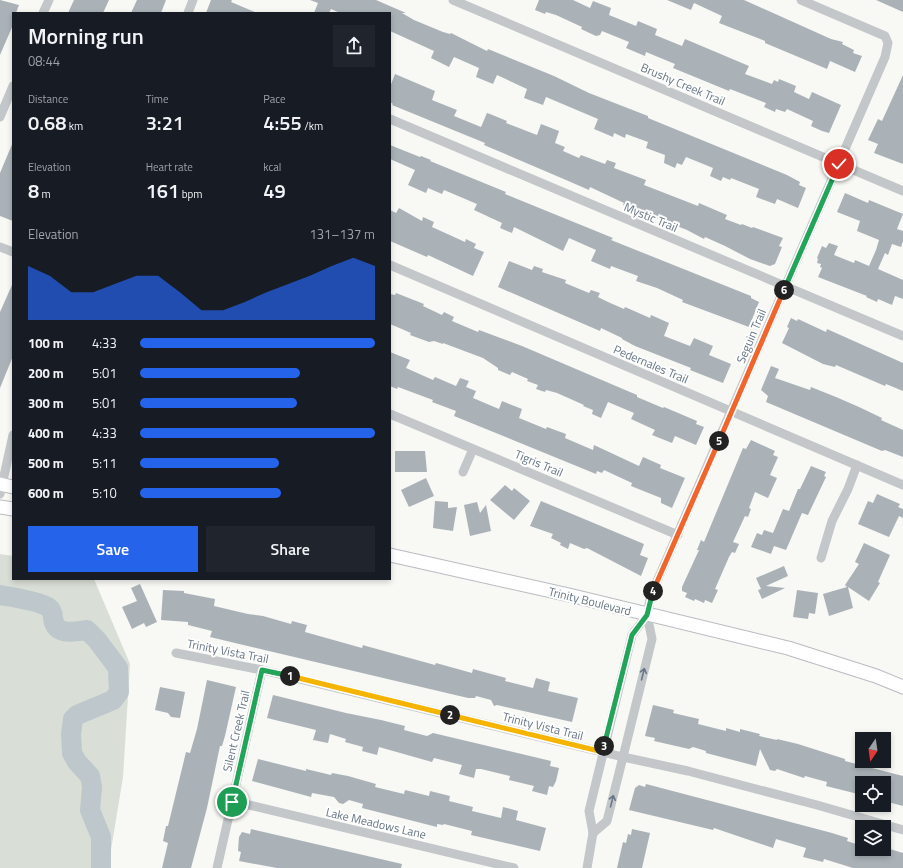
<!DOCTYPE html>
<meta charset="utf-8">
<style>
body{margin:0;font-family:"Titillium Web",sans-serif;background:#20242c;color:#f1f3f6;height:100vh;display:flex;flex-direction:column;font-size:15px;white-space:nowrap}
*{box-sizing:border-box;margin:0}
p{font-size:13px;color:#9ea1a6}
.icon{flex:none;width:22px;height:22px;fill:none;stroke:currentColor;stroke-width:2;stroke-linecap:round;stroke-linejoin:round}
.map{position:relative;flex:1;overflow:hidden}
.drawer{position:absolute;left:12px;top:12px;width:379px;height:568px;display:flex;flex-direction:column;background:#171b24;border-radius:0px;box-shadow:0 2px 6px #0003}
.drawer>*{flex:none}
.needle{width:26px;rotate:193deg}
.tools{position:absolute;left:855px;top:732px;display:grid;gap:8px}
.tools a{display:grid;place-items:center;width:36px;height:36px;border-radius:0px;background:#171b24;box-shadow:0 2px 6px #0003;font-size:20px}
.pin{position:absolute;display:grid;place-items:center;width:34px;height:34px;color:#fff;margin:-17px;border:2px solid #fff;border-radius:50%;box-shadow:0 1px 4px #0007}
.km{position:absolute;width:20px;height:20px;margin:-10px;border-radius:50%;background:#222;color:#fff;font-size:11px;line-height:20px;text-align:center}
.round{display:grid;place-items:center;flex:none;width:42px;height:42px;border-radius:0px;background:#20242c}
.head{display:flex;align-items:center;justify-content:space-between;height:68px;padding:0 16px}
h1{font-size:22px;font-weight:600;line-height:30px}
.metrics{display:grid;grid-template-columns:repeat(3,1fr);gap:6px;height:68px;padding:4px 16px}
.metrics div{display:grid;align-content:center}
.metrics b{font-size:20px;font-weight:600}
.metrics small{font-size:11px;font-weight:400}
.metrics p{font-size:11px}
.chart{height:112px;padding:8px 16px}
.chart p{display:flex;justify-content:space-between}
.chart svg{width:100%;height:72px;margin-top:4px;fill:#2563eb;opacity:.7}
.button{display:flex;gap:8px;margin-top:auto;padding:8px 16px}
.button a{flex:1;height:46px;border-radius:0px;background:#2563eb;color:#fff;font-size:16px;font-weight:600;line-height:46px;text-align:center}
.button a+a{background:#20242c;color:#f1f3f6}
ul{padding:0 16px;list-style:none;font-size:13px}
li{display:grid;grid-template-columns:64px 48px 1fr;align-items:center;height:30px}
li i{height:10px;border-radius:5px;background:#2563eb}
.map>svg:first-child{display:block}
.green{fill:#d9dfd6}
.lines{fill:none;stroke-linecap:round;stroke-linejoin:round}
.river{stroke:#bdc7cc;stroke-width:20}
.building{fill:#aab2b8}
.secondary-casing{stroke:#b8bcc1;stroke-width:15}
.minor{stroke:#c3c7ca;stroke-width:9}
.secondary{stroke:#fff;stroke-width:13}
.oneway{stroke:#677686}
.split-1-casing{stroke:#fff;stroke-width:8}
.split-2-casing{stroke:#fff;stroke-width:8}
.split-3-casing{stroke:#fff;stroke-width:8}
.split-4-casing{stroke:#fff;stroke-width:8}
.split-5-casing{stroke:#fff;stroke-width:8}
.split-6-casing{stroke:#fff;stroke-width:8}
.split-7-casing{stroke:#fff;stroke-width:8}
.split-1{stroke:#22a559;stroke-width:5}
.split-2{stroke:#f5b400;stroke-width:5}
.split-3{stroke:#f5b400;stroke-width:5}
.split-4{stroke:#22a559;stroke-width:5}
.split-5{stroke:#f0652b;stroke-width:5}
.split-6{stroke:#f0652b;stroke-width:5}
.split-7{stroke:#22a559;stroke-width:5}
.labels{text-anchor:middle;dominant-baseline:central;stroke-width:4;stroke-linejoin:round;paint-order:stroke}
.street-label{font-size:12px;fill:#677686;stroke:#fff}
</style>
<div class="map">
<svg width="903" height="868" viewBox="0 0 903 868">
<rect width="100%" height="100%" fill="#f8f8f5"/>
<path class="green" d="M 0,554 L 13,556 L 13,579 L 94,579 L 130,664 L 123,777 L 108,868 L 0,868 Z"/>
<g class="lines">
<path class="river" d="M 0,595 C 11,597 39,601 48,607 C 52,610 53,613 53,618 C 55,636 73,632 87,630 L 97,640 L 118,668 L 119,692 L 113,700 L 77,715 L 73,719 L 71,734 L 72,753 L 77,762 L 90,776 L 92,787 L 90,810 L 101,837 L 101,868"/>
</g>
<g class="building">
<path d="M 0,0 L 19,5 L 16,13 L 13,13 L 13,25 L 0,55 Z"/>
<path d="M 74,0 L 109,0 L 103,13 L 68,13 Z"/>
<path d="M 137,0 L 166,0 L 161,13 L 131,13 Z"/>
<path d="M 211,0 L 232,0 L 231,2 L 257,13 L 206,13 Z"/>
<path d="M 310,0 L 376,0 L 406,13 L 402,13 L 414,20 L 443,32 L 450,34 L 451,33 L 487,51 L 488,49 L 554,76 L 589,93 L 648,116 L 648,118 L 787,175 L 800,182 L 799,185 L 806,188 L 798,208 L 777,199 L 775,204 L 756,197 L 759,189 L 731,178 L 730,180 L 723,177 L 721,181 L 710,176 L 713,168 L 686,157 L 682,165 L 677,163 L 675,168 L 664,163 L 665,155 L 646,148 L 648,142 L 626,134 L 625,138 L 614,133 L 613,137 L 594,129 L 598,119 L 546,97 L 543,105 L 524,98 L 527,89 L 497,75 L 493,84 L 476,77 L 479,68 L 454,57 L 449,67 L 431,58 L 434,51 L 390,31 L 390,13 L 340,13 L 331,9 L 329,13 L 314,13 L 318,3 Z"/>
<path d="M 539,0 L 573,0 L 590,8 L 593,1 L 611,8 L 609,15 L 636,26 L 638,21 L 657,29 L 655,35 L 682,46 L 685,39 L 749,66 L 745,74 L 772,84 L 774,80 L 778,82 L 779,79 L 796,86 L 794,92 L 809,99 L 812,92 L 841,105 L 829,133 L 822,131 L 811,126 L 813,121 L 787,109 L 785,112 L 776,109 L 775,112 L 764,107 L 766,103 L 730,89 L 729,91 L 673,68 L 675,64 L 646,52 L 645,56 L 626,48 L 629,42 L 602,31 L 600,35 L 596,36 L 581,29 L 582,27 L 556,15 L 546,12 L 545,14 L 535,10 Z"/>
<path d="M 667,0 L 744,0 L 831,39 L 843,42 L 842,44 L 854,50 L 853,53 L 862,56 L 855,72 L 830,61 L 827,69 L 765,43 L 765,41 L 719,23 L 722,16 L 694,3 L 691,10 Z"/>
<path d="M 876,0 L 903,0 L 903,12 Z"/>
<path d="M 395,74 L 435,91 L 432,100 L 457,110 L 454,116 L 481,127 L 487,113 L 490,114 L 507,121 L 506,123 L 537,135 L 541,124 L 559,131 L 555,143 L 565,147 L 563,151 L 579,158 L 581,155 L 605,164 L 607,160 L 616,163 L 614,168 L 646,180 L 644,185 L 698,206 L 699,203 L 727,215 L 725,219 L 741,225 L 742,224 L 752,228 L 753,227 L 783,238 L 779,246 L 782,247 L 775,264 L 770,266 L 750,259 L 725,246 L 705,237 L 704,239 L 687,230 L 623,205 L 624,203 L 590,187 L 589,190 L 566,180 L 484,145 L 485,143 L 392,105 L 393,104 L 390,102 L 390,87 Z"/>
<path d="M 903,75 L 903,164 L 874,153 L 878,144 L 868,140 L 878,119 L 882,121 Z"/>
<path d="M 13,142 L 13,221 L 0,216 L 0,173 Z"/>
<path d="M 390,145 L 420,157 L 421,156 L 431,160 L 430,161 L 506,192 L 505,194 L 613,238 L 611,240 L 751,296 L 751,298 L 759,302 L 749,327 L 682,302 L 683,300 L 657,288 L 636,281 L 638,276 L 611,266 L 610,269 L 591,261 L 596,250 L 569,238 L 563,251 L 514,227 L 512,233 L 500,228 L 502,223 L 474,210 L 477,204 L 444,190 L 442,194 L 428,188 L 426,193 L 408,185 L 415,170 L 390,159 Z"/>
<path d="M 845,193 L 868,203 L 869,200 L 903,214 L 897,229 L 903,231 L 903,241 L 901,247 L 892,244 L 888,255 L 885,253 L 878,269 L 903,280 L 903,299 L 895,296 L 892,305 L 878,299 L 877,302 L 866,297 L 867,296 L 818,277 L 822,268 L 820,267 L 821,264 L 817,263 L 818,259 L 817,258 L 822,246 L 826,248 L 829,243 L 838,246 L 834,255 L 854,263 L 855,260 L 869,266 L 876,250 L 879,240 L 857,231 L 860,221 L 837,212 Z"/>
<path d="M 399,208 L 422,221 L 423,217 L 434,222 L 432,227 L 465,242 L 466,239 L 476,244 L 474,248 L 484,252 L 473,276 L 428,255 L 427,257 L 390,241 L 390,210 L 396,213 Z"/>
<path d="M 509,261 L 532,270 L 534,266 L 543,269 L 542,272 L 566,280 L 565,283 L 589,293 L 591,290 L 600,293 L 598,297 L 608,302 L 624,309 L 625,307 L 650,318 L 651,315 L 669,323 L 664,336 L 690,346 L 694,338 L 713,346 L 709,355 L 731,364 L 723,383 L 690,370 L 691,368 L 635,346 L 622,339 L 622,338 L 601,328 L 600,331 L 498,287 Z"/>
<path d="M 12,285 L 13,356 L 0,388 L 0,312 Z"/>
<path d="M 396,293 L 424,304 L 423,306 L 442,315 L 444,312 L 454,317 L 452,321 L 478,332 L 479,330 L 522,346 L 637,395 L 637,397 L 663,408 L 664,407 L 697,421 L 696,424 L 704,427 L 696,445 L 675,436 L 672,443 L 652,435 L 655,430 L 631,419 L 634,413 L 608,402 L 601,418 L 592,414 L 593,410 L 583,406 L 584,405 L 557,393 L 546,390 L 545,392 L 536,389 L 538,385 L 527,381 L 528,379 L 512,372 L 510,375 L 498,370 L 498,368 L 483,358 L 443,343 L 443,344 L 434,341 L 429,342 L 410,335 L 411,333 L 390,324 L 390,294 L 395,295 Z"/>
<path d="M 791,318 L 797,321 L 798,319 L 826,332 L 827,329 L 903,363 L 903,391 L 886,384 L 885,386 L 836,365 L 835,367 L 823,364 L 782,343 L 789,328 L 787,327 Z"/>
<path d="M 390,352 L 410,360 L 406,368 L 433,380 L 435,377 L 456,386 L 460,378 L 469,381 L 466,387 L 476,391 L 473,398 L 499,409 L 502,401 L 522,409 L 519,418 L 546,429 L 547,427 L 566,434 L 565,438 L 593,450 L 594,445 L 639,466 L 643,457 L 661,465 L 660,468 L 685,478 L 672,508 L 661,503 L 661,498 L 631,486 L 632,483 L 604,470 L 602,473 L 597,471 L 596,474 L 454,416 L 456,411 L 432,402 L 433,400 L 398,387 L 397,389 L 390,386 Z"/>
<path d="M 771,366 L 779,369 L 775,378 L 810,390 L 811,387 L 836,397 L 859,407 L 882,418 L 881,420 L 903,430 L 903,457 L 885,450 L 882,451 L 766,402 L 768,396 L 761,390 Z"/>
<path d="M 751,440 L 775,451 L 773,455 L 778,457 L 770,475 L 777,478 L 768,498 L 755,492 L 749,508 L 751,509 L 748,517 L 745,516 L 733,542 L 739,544 L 735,553 L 732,552 L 729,557 L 715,589 L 718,590 L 712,603 L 705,600 L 704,603 L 695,599 L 694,601 L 685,597 L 687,593 L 682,591 L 682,587 L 699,550 L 697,550 L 701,540 L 704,542 L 743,448 L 746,449 Z"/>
<path d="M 395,451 L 425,451 L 427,472 L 395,472 Z"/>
<path d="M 811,466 L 826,472 L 824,476 L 826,477 L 808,515 L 802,513 L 786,550 L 774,546 L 771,554 L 751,547 L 757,533 L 762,535 L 764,530 L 773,533 L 783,509 L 789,511 L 798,489 L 800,489 Z"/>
<path d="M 426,478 L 434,496 L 409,507 L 401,490 Z"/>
<path d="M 505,485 L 512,491 L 514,488 L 530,501 L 514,520 L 490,500 Z"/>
<path d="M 877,494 L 900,504 L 898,507 L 903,509 L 903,518 L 899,516 L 889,537 L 858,524 L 868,501 L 873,503 Z"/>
<path d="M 435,501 L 448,502 L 448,508 L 457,507 L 453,531 L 433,528 Z"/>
<path d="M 541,501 L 644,544 L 640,555 L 648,558 L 641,576 L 587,548 L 584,549 L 570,543 L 568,549 L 560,545 L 561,543 L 551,538 L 553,534 L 530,526 Z"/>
<path d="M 477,502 L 480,513 L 486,505 L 491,531 L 470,536 L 464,505 Z"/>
<path d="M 864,543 L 890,555 L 878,582 L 880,583 L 869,601 L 848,587 L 853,608 L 829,616 L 823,594 L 847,587 L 845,585 L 859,564 L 855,562 Z"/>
<path d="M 784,566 L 788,576 L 766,586 L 785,588 L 762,599 L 758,590 L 761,589 L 756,578 Z"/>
<path d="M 140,584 L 157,622 L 146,627 L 144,623 L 132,629 L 122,607 L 137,601 L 131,588 Z"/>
<path d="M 163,590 L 184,591 L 184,593 L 215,599 L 214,606 L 248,614 L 263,616 L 291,624 L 292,621 L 307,625 L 305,632 L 362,648 L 363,645 L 366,646 L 435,665 L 436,663 L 472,673 L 473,669 L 506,678 L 505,681 L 533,688 L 536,678 L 550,682 L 548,691 L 578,698 L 572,722 L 497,705 L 494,706 L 491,700 L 476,696 L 475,698 L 468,698 L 210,637 L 212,631 L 188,625 L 188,622 L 161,620 Z"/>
<path d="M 797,590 L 818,593 L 815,614 L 809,613 L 808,619 L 793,617 Z"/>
<path d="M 207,680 L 236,687 L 225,736 L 222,746 L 220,746 L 207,808 L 191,868 L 162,868 L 168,843 L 163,841 L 166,826 L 168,826 L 186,752 L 190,753 L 197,729 Z"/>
<path d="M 160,687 L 185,692 L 180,718 L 171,717 L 168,713 L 155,710 Z"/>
<path d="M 273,695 L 346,713 L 381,720 L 405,726 L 404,730 L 427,736 L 433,733 L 551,761 L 550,766 L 559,768 L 556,781 L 553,787 L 549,786 L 547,795 L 532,791 L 534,786 L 509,780 L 510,776 L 481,769 L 476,769 L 474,778 L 459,774 L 462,765 L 434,758 L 432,762 L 379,747 L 377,755 L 362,751 L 363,747 L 345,742 L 346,739 L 330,734 L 328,743 L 313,740 L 316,730 L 267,718 Z"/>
<path d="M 653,705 L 674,710 L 673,713 L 699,719 L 698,724 L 726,731 L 726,728 L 740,732 L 740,729 L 760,734 L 759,736 L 777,740 L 777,739 L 798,744 L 845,759 L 845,761 L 903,776 L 903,806 L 884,801 L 884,783 L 862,783 L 862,795 L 826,786 L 827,782 L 805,776 L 804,778 L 777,769 L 775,771 L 770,770 L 760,749 L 756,766 L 706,753 L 706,751 L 693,747 L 689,749 L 654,741 L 655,738 L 645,736 Z"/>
<path d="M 258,759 L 306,771 L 306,769 L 331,775 L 332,773 L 348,776 L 376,784 L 375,787 L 404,794 L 405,790 L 429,796 L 430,791 L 450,796 L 449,801 L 473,807 L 472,811 L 501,818 L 503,807 L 518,811 L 516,820 L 546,828 L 540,851 L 471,835 L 472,831 L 444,824 L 443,825 L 437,824 L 437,827 L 362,808 L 363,804 L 349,800 L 343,804 L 339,803 L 334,797 L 312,793 L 311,797 L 252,781 Z"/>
<path d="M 646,784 L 832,833 L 848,838 L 847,841 L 862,846 L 862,849 L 890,849 L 903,853 L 903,868 L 853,868 L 824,859 L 823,862 L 803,857 L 806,848 L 776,839 L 773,848 L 714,828 L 713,830 L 629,810 L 635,788 L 639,785 L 645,787 Z"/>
<path d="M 251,829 L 402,864 L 401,868 L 277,868 L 239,861 L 241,852 L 238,851 L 239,837 L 242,832 L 250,834 Z"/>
<path d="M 632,829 L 650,833 L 642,868 L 617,868 L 623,842 L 626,843 L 628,834 L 631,835 Z"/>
</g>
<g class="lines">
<g class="secondary-casing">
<g id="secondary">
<path d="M 0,484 L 13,487"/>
<path d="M 0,507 L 13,509"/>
<path d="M 390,555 L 569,595 L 788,648 L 876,676 L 903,687"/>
</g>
</g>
<g class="minor">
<path d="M 453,0 L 903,191"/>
<path d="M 43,13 L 49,0"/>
<path d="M 188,13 L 193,0"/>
<path d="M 0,117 L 13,86"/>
<path d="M 390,119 L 903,336"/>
<path d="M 0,247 L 13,252"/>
<path d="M 390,265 L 903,485"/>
<path d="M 390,414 L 678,535"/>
<path d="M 463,472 L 473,449"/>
<path d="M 0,494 L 13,435"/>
<path d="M 821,558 L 832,521 L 848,489 L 857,465"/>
<path d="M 176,653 L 262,670 L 623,757 L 688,771 L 817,805 L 903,830"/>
<path d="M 232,801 L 514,868"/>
<path d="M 593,833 L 607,821 L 623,757 L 652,639 L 647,615"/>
<path d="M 217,868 L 262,670"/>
<path d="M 587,868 L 593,833 L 589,811 L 632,635 L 647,615 L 651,595 L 885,57 L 888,43 L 885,36 L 801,0"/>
</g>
<use href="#secondary" class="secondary"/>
</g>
<defs><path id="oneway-shaft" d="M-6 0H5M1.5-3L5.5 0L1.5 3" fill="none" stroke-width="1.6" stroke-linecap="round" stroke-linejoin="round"/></defs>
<g class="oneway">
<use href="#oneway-shaft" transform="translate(643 674) rotate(-76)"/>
<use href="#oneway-shaft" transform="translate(612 801) rotate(-76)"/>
</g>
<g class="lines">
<g class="split-1-casing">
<path id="split-1" d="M 232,802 L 262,670 L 290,676"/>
</g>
<g class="split-2-casing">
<path id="split-2" d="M 290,676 L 450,715"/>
</g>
<g class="split-3-casing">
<path id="split-3" d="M 450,715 L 603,752 L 604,746"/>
</g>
<g class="split-4-casing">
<path id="split-4" d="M 604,746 L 632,635 L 647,615 L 653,591"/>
</g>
<g class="split-5-casing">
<path id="split-5" d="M 653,591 L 719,441"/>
</g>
<g class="split-6-casing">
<path id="split-6" d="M 719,441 L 784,290"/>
</g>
<g class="split-7-casing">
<path id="split-7" d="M 784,290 L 839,164"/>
</g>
<use href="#split-1" class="split-1"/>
<use href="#split-2" class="split-2"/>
<use href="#split-3" class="split-3"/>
<use href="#split-4" class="split-4"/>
<use href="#split-5" class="split-5"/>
<use href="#split-6" class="split-6"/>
<use href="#split-7" class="split-7"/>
</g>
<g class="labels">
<g class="street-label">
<text transform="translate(683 84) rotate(23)">Brushy Creek Trail</text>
<text transform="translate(651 217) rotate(23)">Mystic Trail</text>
<text transform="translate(751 336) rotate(-67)">Seguin Trail</text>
<text transform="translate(651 364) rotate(23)">Pedernales Trail</text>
<text transform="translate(539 463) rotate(23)">Tigris Trail</text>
<text transform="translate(590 601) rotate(14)">Trinity Boulevard</text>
<text transform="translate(228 651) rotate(11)">Trinity Vista Trail</text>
<text transform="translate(543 726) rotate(14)">Trinity Vista Trail</text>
<text transform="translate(236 731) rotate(-77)">Silent Creek Trail</text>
<text transform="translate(376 823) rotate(13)">Lake Meadows Lane</text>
</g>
</g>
</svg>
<div class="tools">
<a><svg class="needle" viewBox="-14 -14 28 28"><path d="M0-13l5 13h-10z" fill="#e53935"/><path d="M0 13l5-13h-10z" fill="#9ea1a6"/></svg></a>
<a><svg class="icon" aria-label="locate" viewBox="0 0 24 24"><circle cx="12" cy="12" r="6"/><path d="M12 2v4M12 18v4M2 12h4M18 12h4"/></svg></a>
<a><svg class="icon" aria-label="layers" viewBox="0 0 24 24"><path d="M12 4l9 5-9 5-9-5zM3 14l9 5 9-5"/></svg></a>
</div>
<div class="pin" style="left:232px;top:802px;background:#1e9e55"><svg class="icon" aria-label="arrive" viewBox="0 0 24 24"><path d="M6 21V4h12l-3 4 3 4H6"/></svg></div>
<div class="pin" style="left:839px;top:164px;background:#d93025"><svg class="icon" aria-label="check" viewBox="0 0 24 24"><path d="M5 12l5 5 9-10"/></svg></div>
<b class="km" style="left:290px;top:676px">1</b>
<b class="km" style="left:450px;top:715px">2</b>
<b class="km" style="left:604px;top:746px">3</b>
<b class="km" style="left:653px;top:591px">4</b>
<b class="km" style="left:719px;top:441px">5</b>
<b class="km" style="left:784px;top:290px">6</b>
<section class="drawer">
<div class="head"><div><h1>Morning run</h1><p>08:44</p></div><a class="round"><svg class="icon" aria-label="share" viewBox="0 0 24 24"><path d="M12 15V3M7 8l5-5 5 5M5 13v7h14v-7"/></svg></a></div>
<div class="metrics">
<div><p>Distance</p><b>0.68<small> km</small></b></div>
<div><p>Time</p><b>3:21</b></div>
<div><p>Pace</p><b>4:55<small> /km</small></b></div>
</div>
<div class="metrics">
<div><p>Elevation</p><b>8<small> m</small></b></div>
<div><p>Heart rate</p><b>161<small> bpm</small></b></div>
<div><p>kcal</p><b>49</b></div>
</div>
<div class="chart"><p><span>Elevation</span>131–137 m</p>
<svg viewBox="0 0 160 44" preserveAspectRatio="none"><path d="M0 44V11L10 17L20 27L30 27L40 22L50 17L60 17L70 27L80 38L90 38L100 33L110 27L120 22L130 17L140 11L150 6L160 11V44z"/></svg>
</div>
<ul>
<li><b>100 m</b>4:33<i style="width:100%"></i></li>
<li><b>200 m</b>5:01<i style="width:68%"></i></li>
<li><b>300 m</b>5:01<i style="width:67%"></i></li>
<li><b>400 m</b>4:33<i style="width:100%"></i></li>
<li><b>500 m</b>5:11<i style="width:59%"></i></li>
<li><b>600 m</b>5:10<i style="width:60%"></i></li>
</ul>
<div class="button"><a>Save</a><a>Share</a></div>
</section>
</div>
